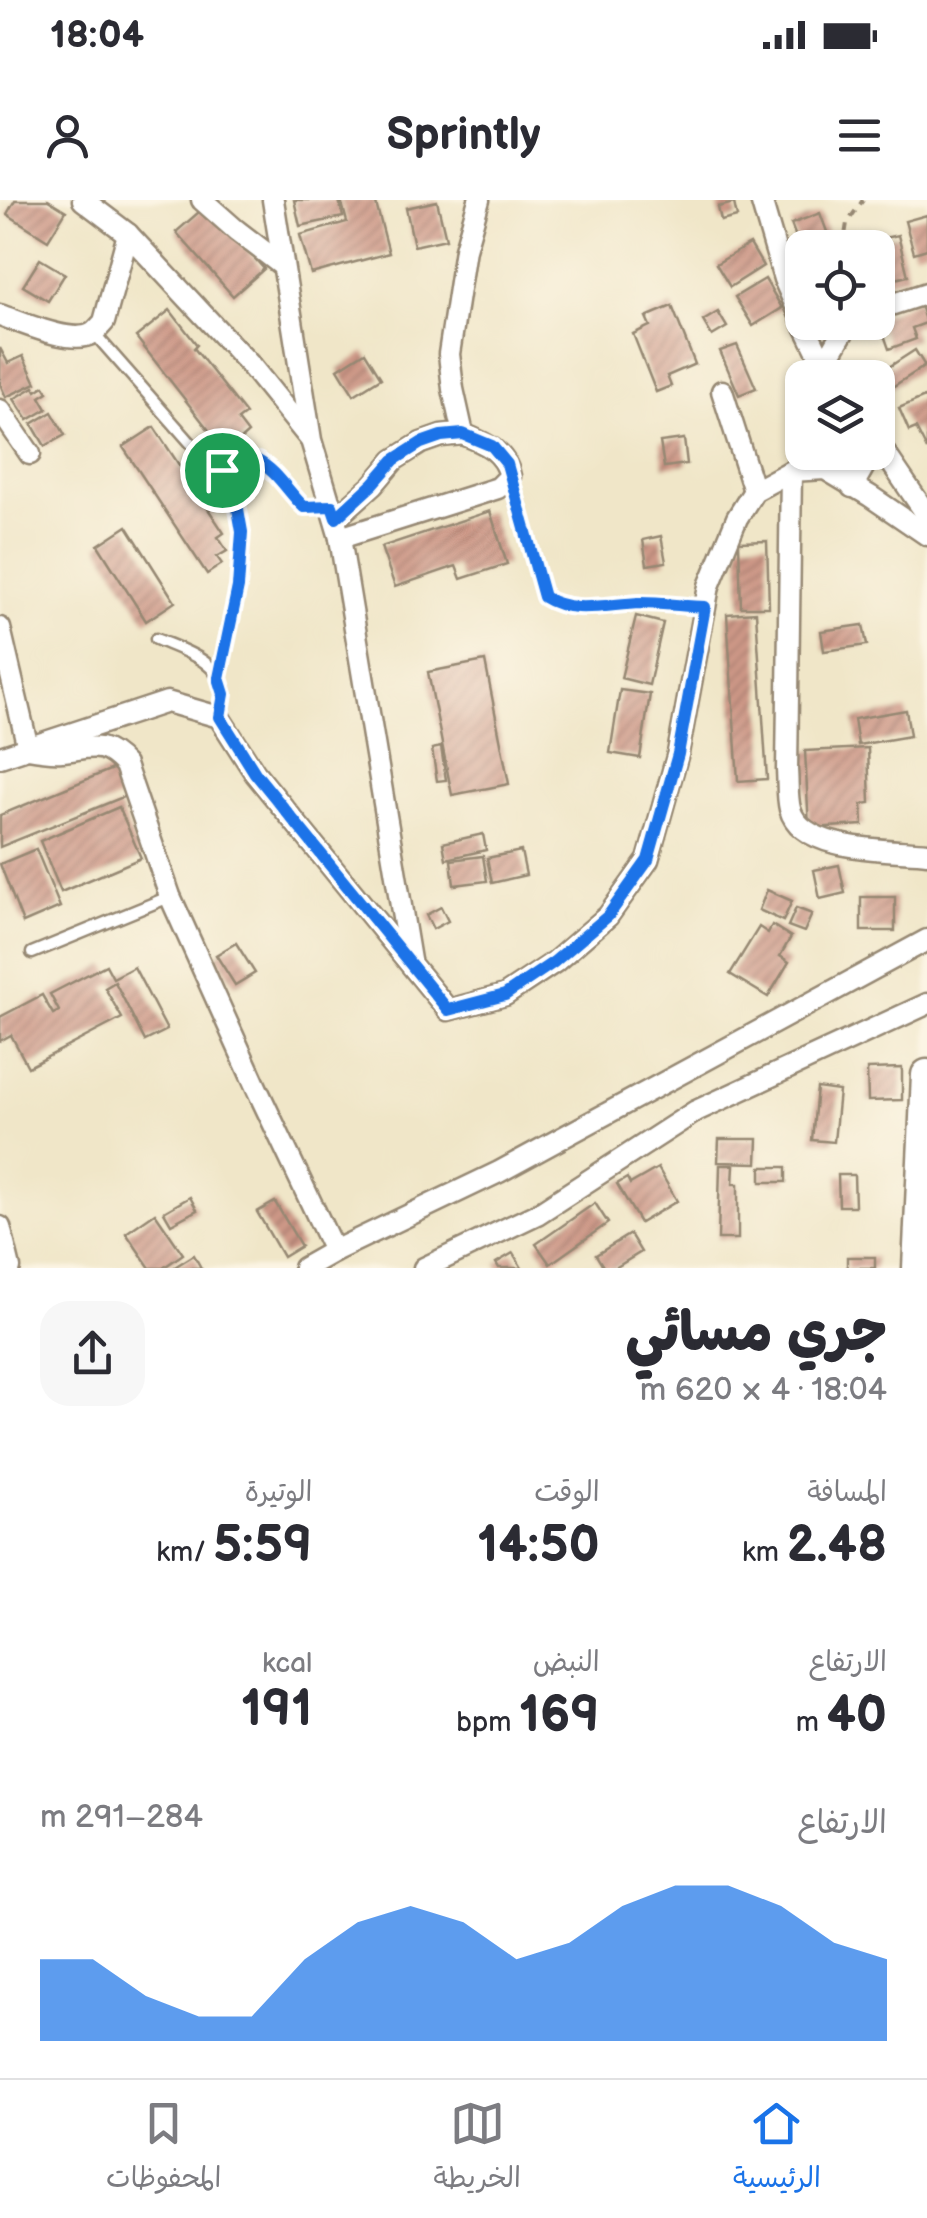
<!DOCTYPE html>
<html lang="ar">
<meta charset="utf-8">
<style>
body{margin:0;font-family:"Balsamiq Sans","Playpen Sans Arabic",sans-serif;background:#f7f7f7;color:#2b2b33;direction:rtl;height:100vh;display:flex;flex-direction:column;font-size:38px;white-space:nowrap}
*{box-sizing:border-box;margin:0}
p{font-size:32px;color:#7c7c81}
.icon{flex:none;width:55px;height:55px;fill:none;stroke:currentColor;stroke-width:2;stroke-linecap:round;stroke-linejoin:round}
.map{position:relative;height:1068px;overflow:hidden;direction:ltr}
.details{display:flex;flex-direction:column;background:#fff;flex:1}
.details>*{flex:none}
.tools{position:absolute;left:785px;top:30px;display:grid;gap:20px}
.tools a{display:grid;place-items:center;width:110px;height:110px;border-radius:20px;background:#fff;box-shadow:0 2px 8px #0004;font-size:50px}
.pin{position:absolute;display:grid;place-items:center;width:85px;height:85px;color:#fff;margin:-42px;border:5px solid #fff;border-radius:50%;box-shadow:0 2px 10px #0007}
.round{display:grid;place-items:center;flex:none;width:105px;height:105px;border-radius:30px;background:#f7f7f7}
.head{display:flex;align-items:center;justify-content:space-between;height:170px;padding:0 40px}
h1{font-size:55px;font-weight:800;line-height:75px}
.stats{display:grid;grid-template-columns:repeat(3,1fr);gap:15px;height:170px;padding:10px 40px}
.stats div{display:grid;align-content:center}
.stats b{font-size:50px;font-weight:800}
.stats small{font-size:28px;font-weight:400}
.stats p{font-size:28px}
.chart{height:280px;padding:20px 40px}
.chart p{display:flex;justify-content:space-between}
.chart svg{width:100%;height:180px;margin-top:10px;fill:#1a73e8;opacity:.7}
.status{display:flex;justify-content:space-between;align-items:center;height:70px;padding:0 50px;background:#fff;direction:ltr}
.status svg{height:28px;fill:currentColor}
header{display:flex;justify-content:space-between;align-items:center;height:130px;padding:0 40px;background:#fff;font-size:45px;font-weight:800}
.tab-bar{display:flex;justify-content:space-around;align-items:center;height:140px;border-top:2px solid #e1e1e2;background:#fff;font-size:28px;color:#7c7c81}
.tab-bar a{display:grid;justify-items:center;gap:5px}
.tab-bar .current{color:#1a73e8}
.map>svg:first-child{display:block}
.building{fill:url(#building-hatch)}
.lines{fill:none;stroke-linecap:round;stroke-linejoin:round}
.lane-casing{stroke:#968873;stroke-width:15}
.street-casing{stroke:#968873;stroke-width:25}
.secondary-casing{stroke:#968873;stroke-width:35}
.path{stroke:#968873;stroke-width:4;stroke-dasharray:8 8;stroke-linecap:butt}
.lane{stroke:#fff;stroke-width:10}
.street{stroke:#fff;stroke-width:20}
.secondary{stroke:#fff;stroke-width:30}
.route-casing{stroke:#fff;stroke-width:20}
.route{stroke:#1a73e8;stroke-width:12}
</style>
<div class="status"><b>18:04</b><svg viewBox="0 0 49 12"><path d="M0 12V9h3v3zM5 12V6h3v6zM10 12V3h3v9zM15 12V0h3v12zM26 1h20v11H26zM47 4h2v5h-2z"/></svg></div>
<header><svg class="icon" aria-label="menu" viewBox="0 0 24 24"><path d="M4 6h16M4 12h16M4 18h16"/></svg>Sprintly<svg class="icon" aria-label="person" viewBox="0 0 24 24"><circle cx="12" cy="8" r="4"/><path d="M4 21q1-7 8-7t8 7"/></svg></header>
<div class="map">
<svg width="927" height="1068" viewBox="0 0 927 1068">
<defs>
<pattern id="building-hatch" width="6" height="6" patternUnits="userSpaceOnUse" patternTransform="scale(2.5)"><rect width="6" height="6" fill="#cd9887"/><path d="M-1 1l2-2M0 6l6-6M5 7l2-2" fill="none" stroke="#a87c6e"/></pattern>
</defs>
<rect width="100%" height="100%" fill="#fcf5e5"/>
<filter id="ink" filterUnits="userSpaceOnUse"><feTurbulence type="fractalNoise" baseFrequency=".01" numOctaves="2"/><feDisplacementMap in="SourceGraphic" scale="20" xChannelSelector="R" yChannelSelector="G"/><feConvolveMatrix kernelMatrix="1 2 1 2 8 2 1 2 1" color-interpolation-filters="sRGB"/></filter>
<filter id="wash" filterUnits="userSpaceOnUse"><feTurbulence type="fractalNoise" baseFrequency=".0048" numOctaves="4" result="noise"/><feDisplacementMap in="SourceGraphic" scale="40" xChannelSelector="R" yChannelSelector="G"/><feGaussianBlur stdDeviation="2.25" result="paint"/><feColorMatrix in="noise" values="0 0 0 0 0 0 0 0 0 0 0 0 0 0 0 0 0 1.4 0 .05"/><feComposite in="paint" operator="in"/></filter>
<g filter="url(#wash)">
<rect width="100%" height="100%" fill="#f0e6c8"/>
<g id="blocks">
<g class="building">
<path d="M 15,0 L 48,0 L 66,11 L 48,40 L 7,14 Z"/>
<path d="M 294,0 L 339,0 L 343,17 L 300,26 Z"/>
<path d="M 341,0 L 375,0 L 389,53 L 311,74 L 300,35 L 347,22 Z"/>
<path d="M 437,1 L 446,39 L 414,46 L 406,8 Z"/>
<path d="M 734,3 L 737,17 L 721,21 L 718,7 Z"/>
<path d="M 207,5 L 264,69 L 233,96 L 176,32 Z"/>
<path d="M 820,13 L 833,48 L 800,48 L 791,24 Z"/>
<path d="M 927,15 L 927,49 L 914,53 L 905,21 Z"/>
<path d="M 898,35 L 908,76 L 878,83 L 878,48 L 868,48 L 866,42 Z"/>
<path d="M 750,44 L 763,66 L 730,87 L 716,64 Z"/>
<path d="M 40,59 L 65,74 L 48,101 L 23,86 Z"/>
<path d="M 765,79 L 782,108 L 753,126 L 735,97 Z"/>
<path d="M 918,99 L 926,123 L 912,128 L 916,139 L 889,149 L 878,118 Z"/>
<path d="M 672,106 L 695,164 L 667,176 L 671,186 L 656,192 L 633,134 L 650,126 L 646,117 Z"/>
<path d="M 170,110 L 197,145 L 194,148 L 246,214 L 238,220 L 248,233 L 239,241 L 243,247 L 230,257 L 136,137 Z"/>
<path d="M 718,112 L 727,127 L 712,136 L 703,121 Z"/>
<path d="M 737,145 L 756,188 L 739,195 L 720,151 Z"/>
<path d="M 0,148 L 8,163 L 23,156 L 36,183 L 6,197 L 0,184 Z"/>
<path d="M 915,150 L 925,166 L 878,196 L 878,178 L 872,178 Z"/>
<path d="M 365,152 L 381,178 L 354,195 L 338,169 Z"/>
<path d="M 44,186 L 48,192 L 40,197 L 47,209 L 28,220 L 14,199 L 34,187 L 36,191 Z"/>
<path d="M 927,196 L 927,250 L 916,228 L 909,231 L 899,208 Z"/>
<path d="M 52,212 L 65,235 L 45,246 L 32,224 Z"/>
<path d="M 154,227 L 224,333 L 218,337 L 227,351 L 217,357 L 222,364 L 207,374 L 123,247 Z"/>
<path d="M 684,239 L 687,264 L 664,267 L 660,242 Z"/>
<path d="M 490,311 L 507,364 L 461,379 L 456,366 L 395,387 L 381,347 Z"/>
<path d="M 127,326 L 175,402 L 146,421 L 98,345 Z"/>
<path d="M 661,336 L 666,362 L 647,365 L 643,340 Z"/>
<path d="M 767,341 L 769,407 L 741,407 L 739,342 Z"/>
<path d="M 756,412 L 767,579 L 738,581 L 727,414 Z"/>
<path d="M 636,416 L 663,423 L 649,485 L 621,478 Z"/>
<path d="M 863,425 L 867,445 L 824,451 L 821,431 Z"/>
<path d="M 485,461 L 509,584 L 452,595 L 428,472 Z"/>
<path d="M 620,490 L 650,494 L 640,558 L 610,553 Z"/>
<path d="M 906,510 L 910,536 L 858,545 L 854,519 Z"/>
<path d="M 441,547 L 446,580 L 437,581 L 432,549 Z"/>
<path d="M 868,548 L 870,603 L 862,604 L 863,625 L 809,628 L 805,551 Z"/>
<path d="M 117,567 L 128,595 L 0,647 L 0,615 Z"/>
<path d="M 119,607 L 141,658 L 61,692 L 40,641 Z"/>
<path d="M 483,634 L 486,650 L 446,659 L 443,643 Z"/>
<path d="M 36,649 L 60,707 L 23,723 L 0,664 Z"/>
<path d="M 521,651 L 526,675 L 492,683 L 487,658 Z"/>
<path d="M 483,656 L 487,681 L 454,685 L 451,660 Z"/>
<path d="M 839,665 L 845,693 L 820,699 L 814,670 Z"/>
<path d="M 767,690 L 792,701 L 783,721 L 759,710 Z"/>
<rect x="861" y="697" width="34" height="34"/>
<path d="M 441,707 L 448,721 L 433,729 L 426,715 Z"/>
<path d="M 796,708 L 812,714 L 804,732 L 788,726 Z"/>
<path d="M 772,725 L 791,737 L 780,756 L 789,762 L 768,797 L 730,774 L 759,727 L 768,733 Z"/>
<path d="M 236,743 L 255,773 L 235,785 L 216,755 Z"/>
<path d="M 106,765 L 113,778 L 134,767 L 167,830 L 145,841 L 115,782 L 105,788 L 122,818 L 28,867 L 11,835 L 0,841 L 0,817 L 42,795 L 53,814 L 59,811 L 50,794 Z"/>
<path d="M 902,868 L 902,900 L 868,901 L 867,869 Z"/>
<path d="M 817,888 L 839,891 L 834,942 L 812,940 Z"/>
<path d="M 719,939 L 758,939 L 757,963 L 718,962 Z"/>
<path d="M 720,965 L 734,965 L 733,984 L 738,984 L 738,1039 L 718,1039 Z"/>
<rect x="761" y="967" width="25" height="15"/>
<path d="M 658,968 L 677,1001 L 640,1023 L 617,984 L 627,978 L 630,984 Z"/>
<path d="M 838,975 L 854,975 L 855,1006 L 839,1006 Z"/>
<path d="M 190,997 L 197,1010 L 171,1024 L 164,1012 Z"/>
<path d="M 275,1002 L 301,1046 L 283,1057 L 257,1012 Z"/>
<path d="M 595,1003 L 608,1023 L 550,1064 L 536,1044 Z"/>
<path d="M 155,1013 L 183,1054 L 163,1068 L 150,1068 L 126,1033 Z"/>
<path d="M 630,1034 L 641,1052 L 615,1068 L 604,1068 L 596,1055 Z"/>
<path d="M 513,1053 L 522,1068 L 499,1068 L 496,1063 Z"/>
<path d="M 194,1055 L 201,1068 L 173,1068 Z"/>
<rect x="847" y="1057" width="28" height="11"/>
</g>
</g>
</g>
<g filter="url(#ink)">
<use href="#blocks" fill-opacity="0" stroke="#968873" stroke-width="2.5"/>
<g class="lines">
<g class="lane-casing">
<g id="lane">
<path d="M 94,133 L 203,257 L 223,270 L 258,261 C 277,270 288,292 304,307 L 331,306"/>
<path d="M 156,439 C 181,450 220,460 223,492 C 224,500 221,509 219,517"/>
<path d="M 32,753 L 169,697"/>
</g>
</g>
<g class="street-casing">
<g id="street">
<path d="M 83,0 L 128,34 L 251,166 L 310,239"/>
<path d="M 202,0 L 236,30 L 283,66"/>
<path d="M 273,0 L 311,240 L 340,338 L 410,760"/>
<path d="M 761,0 L 784,79 L 802,120"/>
<path d="M 878,109 L 927,93"/>
<path d="M 0,115 C 21,122 73,146 93,133 C 96,131 101,125 104,122 L 128,34"/>
<path d="M 803,122 L 824,165 L 832,178"/>
<path d="M 824,165 L 849,122"/>
<path d="M 722,191 L 754,291"/>
<path d="M 0,210 L 30,254"/>
<path d="M 878,243 L 927,315"/>
<path d="M 791,271 L 787,570 C 788,582 787,597 790,609 C 802,653 890,649 927,653"/>
<path d="M 852,287 L 872,252"/>
<path d="M 336,318 L 373,285 L 394,260 L 421,243 L 441,236 L 463,234"/>
<path d="M 340,338 L 498,288 L 510,276 C 505,251 485,243 463,234 L 453,189 L 449,154 L 465,49 L 479,0"/>
<path d="M 0,428 L 28,548 C 39,550 51,552 62,551 C 92,548 102,540 125,565 L 170,696 L 257,889 L 334,1051"/>
<path d="M 0,557 L 167,502 L 219,517 L 255,573 L 448,810 L 505,795 L 555,762 L 608,716 L 648,660 L 678,553 L 709,386 L 737,318 L 754,291 L 791,271 L 825,269 L 870,296 L 927,335"/>
<path d="M 0,1027 L 10,1068"/>
<path d="M 304,1068 L 334,1051 L 499,972 L 927,740"/>
<path d="M 424,1068 L 537,1014 L 696,911 L 927,804"/>
</g>
</g>
<g class="secondary-casing">
<path id="secondary" d="M 918,1068 L 927,875"/>
</g>
<g class="path">
<path d="M 843,48 L 847,23 L 863,0"/>
<path d="M 516,299 L 544,397 C 571,415 607,404 637,403 C 653,403 669,405 685,406"/>
<path d="M 223,458 C 232,416 249,354 239,311 C 236,301 231,291 227,282"/>
</g>
<use href="#lane" class="lane"/>
<use href="#street" class="street"/>
<use href="#secondary" class="secondary"/>
</g>
</g>
<g class="lines" filter="url(#ink)">
<g class="route-casing">
<path id="route" d="M 463,234 L 492,246 L 507,264 L 544,397 C 572,415 608,404 640,403 C 661,403 683,406 705,407 L 678,554 L 648,660 L 608,716 L 554,762 L 505,795 L 448,810 L 255,573 L 220,517 L 224,494 L 219,478 L 238,387 L 242,332 L 238,309 L 222,270 L 258,261 C 277,271 288,292 304,307 L 332,306 L 336,318 L 373,284 L 394,260 L 421,243 L 441,236 Z"/>
</g>
<use href="#route" class="route"/>
</g>
</svg>
<div class="tools">
<a><svg class="icon" aria-label="locate" viewBox="0 0 24 24"><circle cx="12" cy="12" r="6"/><path d="M12 2v4M12 18v4M2 12h4M18 12h4"/></svg></a>
<a><svg class="icon" aria-label="layers" viewBox="0 0 24 24"><path d="M12 4l9 5-9 5-9-5zM3 14l9 5 9-5"/></svg></a>
</div>
<div class="pin" style="left:222px;top:270px;background:#1e9e55"><svg class="icon" aria-label="arrive" viewBox="0 0 24 24"><path d="M6 21V4h12l-3 4 3 4H6"/></svg></div>
</div>
<section class="details">
<div class="head"><div><h1>جري مسائي</h1><p>18:04 · 4 × 620 m</p></div><a class="round"><svg class="icon" aria-label="share" viewBox="0 0 24 24"><path d="M12 15V3M7 8l5-5 5 5M5 13v7h14v-7"/></svg></a></div>
<div class="stats">
<div><p>المسافة</p><b>2.48<small> km</small></b></div>
<div><p>الوقت</p><b>14:50</b></div>
<div><p>الوتيرة</p><b>5:59<small> /km</small></b></div>
</div>
<div class="stats">
<div><p>الارتفاع</p><b>40<small> m</small></b></div>
<div><p>النبض</p><b>169<small> bpm</small></b></div>
<div><p>kcal</p><b>191</b></div>
</div>
<div class="chart"><p><span>الارتفاع</span>284–291 m</p>
<svg viewBox="0 0 160 44" preserveAspectRatio="none"><path d="M0 44V24L10 24L20 33L30 38L40 38L50 24L60 15L70 11L80 15L90 24L100 20L110 11L120 6L130 6L140 11L150 20L160 24V44z"/></svg>
</div>
</section>
<nav class="tab-bar">
<a class="current"><svg class="icon" aria-label="home" viewBox="0 0 24 24"><path d="M3 11l9-7 9 7M6 9v11h12V9"/></svg>الرئيسية</a>
<a><svg class="icon" aria-label="map" viewBox="0 0 24 24"><path d="M3 6l6-2 6 2 6-2v14l-6 2-6-2-6 2zM9 4v14M15 6v14"/></svg>الخريطة</a>
<a><svg class="icon" aria-label="saved" viewBox="0 0 24 24"><path d="M7 4h10v16l-5-4-5 4z"/></svg>المحفوظات</a>
</nav>
